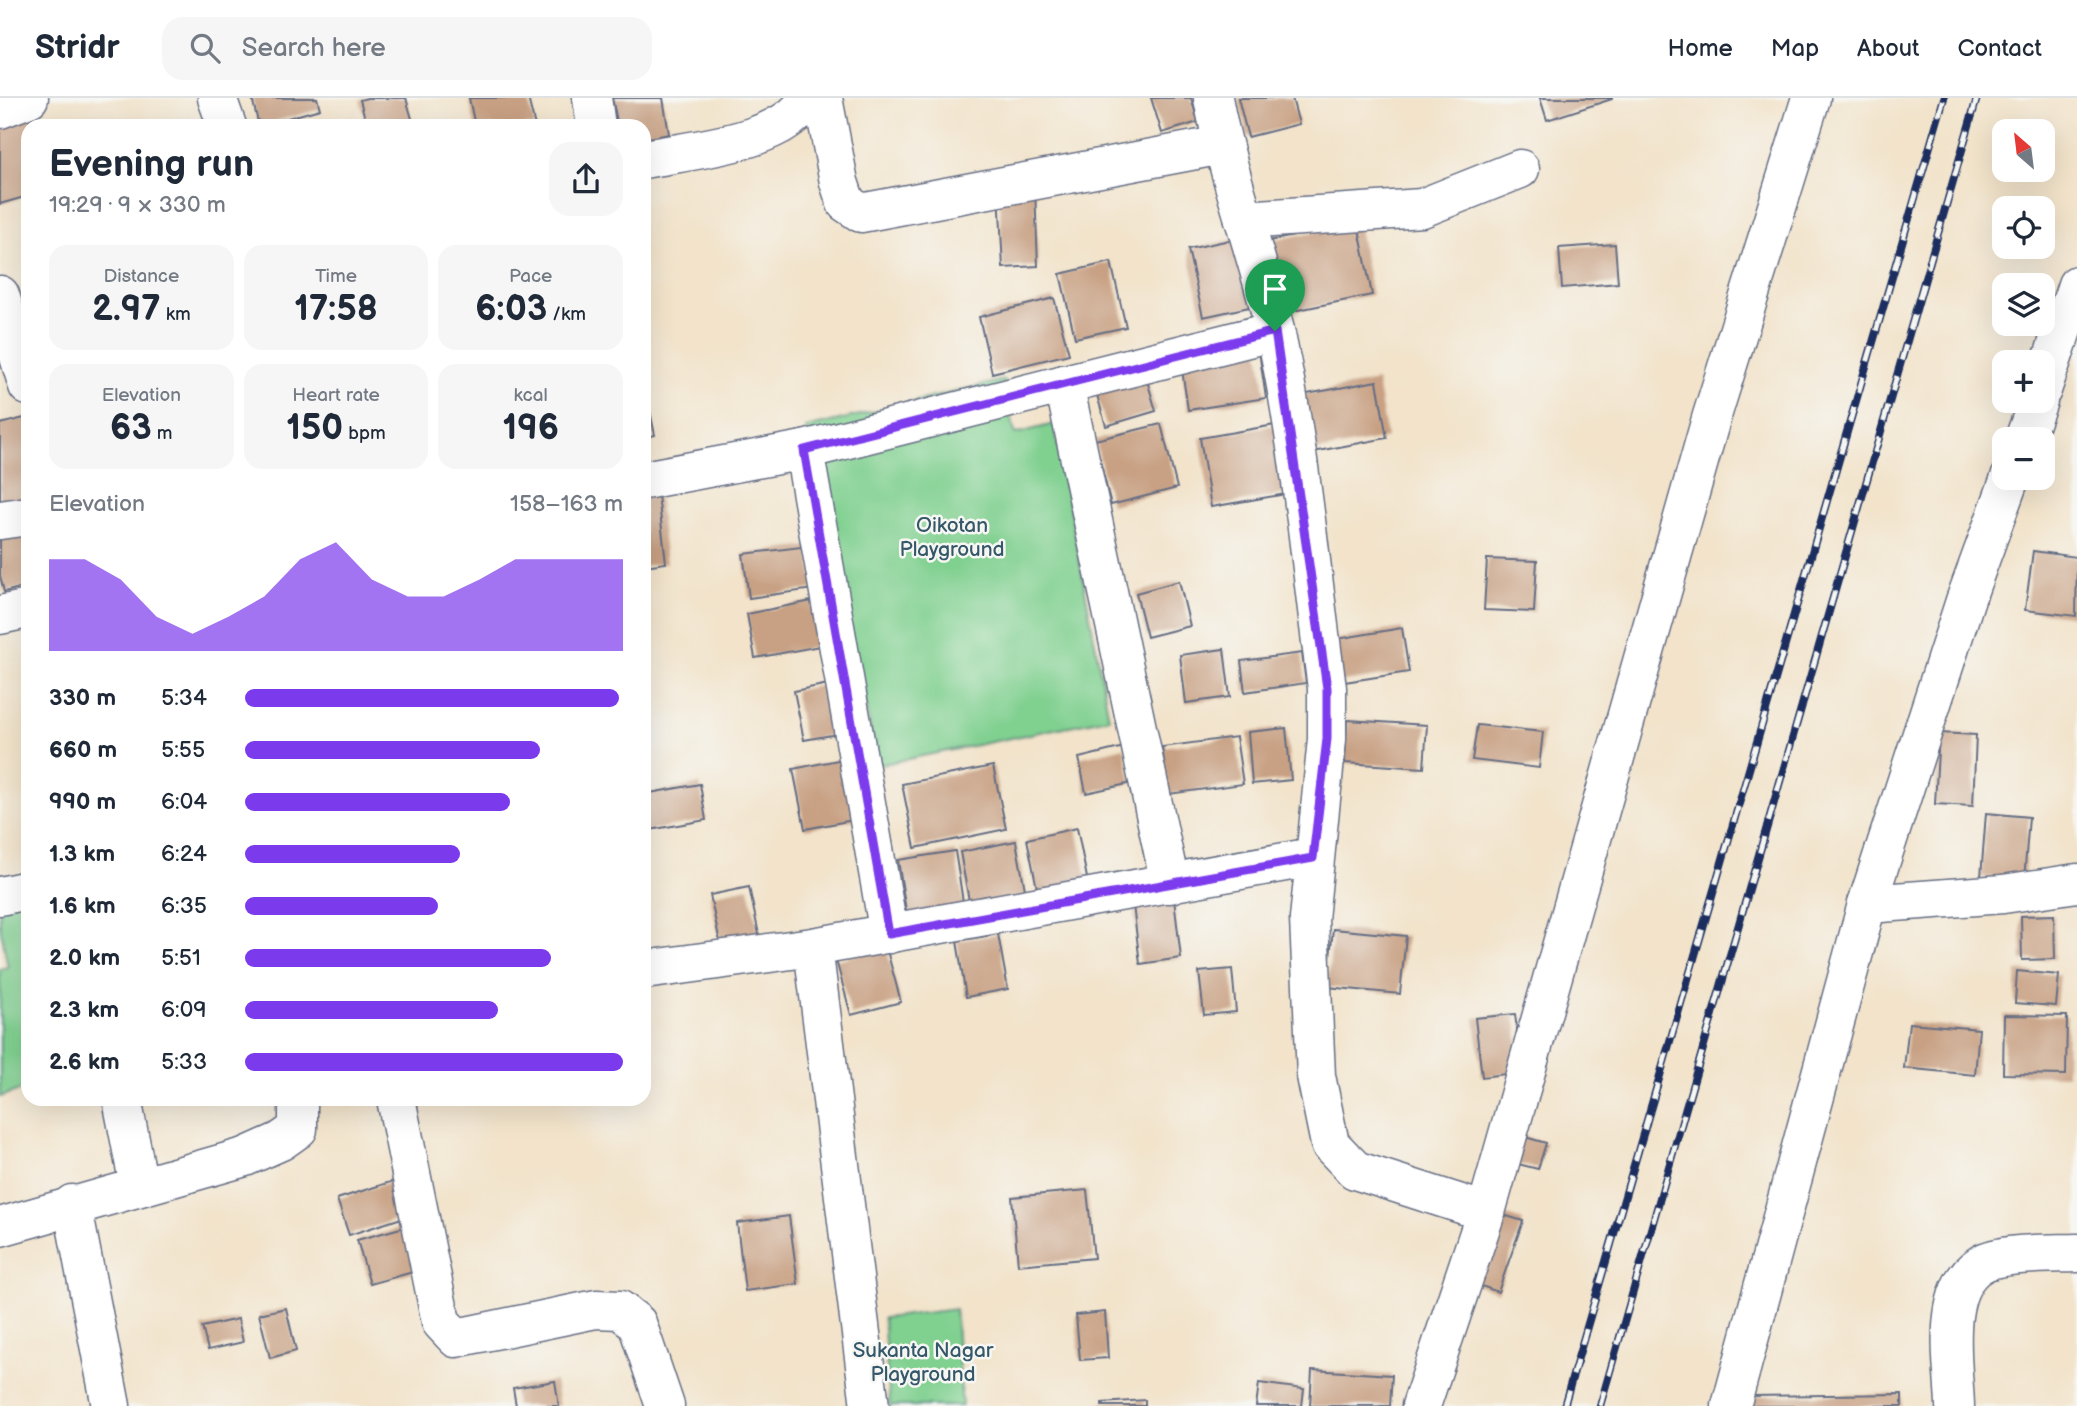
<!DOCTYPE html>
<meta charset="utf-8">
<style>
body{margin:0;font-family:"Balsamiq Sans",sans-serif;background:#f6f6f7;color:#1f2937;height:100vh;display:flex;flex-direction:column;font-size:26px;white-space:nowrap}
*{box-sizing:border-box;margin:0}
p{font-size:23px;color:#747a83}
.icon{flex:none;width:38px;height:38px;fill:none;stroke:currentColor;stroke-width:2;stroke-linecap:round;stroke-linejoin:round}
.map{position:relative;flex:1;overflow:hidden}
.side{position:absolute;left:21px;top:21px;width:630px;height:987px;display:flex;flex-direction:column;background:#fff;border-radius:21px;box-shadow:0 7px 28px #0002}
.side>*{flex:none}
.needle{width:46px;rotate:332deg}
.buttons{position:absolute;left:1992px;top:21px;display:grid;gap:14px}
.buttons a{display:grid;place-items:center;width:63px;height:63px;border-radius:14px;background:#fff;box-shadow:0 7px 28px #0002;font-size:35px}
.pin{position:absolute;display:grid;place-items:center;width:60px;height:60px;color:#fff;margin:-72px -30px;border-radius:50% 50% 50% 0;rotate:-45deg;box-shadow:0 0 7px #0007}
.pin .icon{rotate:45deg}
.round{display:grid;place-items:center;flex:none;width:74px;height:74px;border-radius:21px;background:#f6f6f7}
.overview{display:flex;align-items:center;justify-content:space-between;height:119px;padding:0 28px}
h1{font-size:38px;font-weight:700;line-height:52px}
.metrics{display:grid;grid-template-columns:repeat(3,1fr);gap:10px;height:119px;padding:7px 28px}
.metrics div{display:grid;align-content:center;border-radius:18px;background:#f6f6f7;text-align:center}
.metrics b{font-size:35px;font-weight:700}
.metrics small{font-size:19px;font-weight:400}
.metrics p{font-size:19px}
.chart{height:196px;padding:14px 28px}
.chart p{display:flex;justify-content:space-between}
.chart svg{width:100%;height:126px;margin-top:7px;fill:#7c3aed;opacity:.7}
ul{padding:0 28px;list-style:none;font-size:23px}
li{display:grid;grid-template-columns:112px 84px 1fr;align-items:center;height:52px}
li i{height:18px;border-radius:9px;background:#7c3aed}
header{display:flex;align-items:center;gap:42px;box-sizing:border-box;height:98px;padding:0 35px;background:#fff;border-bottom:2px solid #e0e1e3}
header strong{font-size:33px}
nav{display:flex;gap:38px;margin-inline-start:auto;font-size:24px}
.search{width:490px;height:63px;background:#f6f6f7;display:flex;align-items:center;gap:18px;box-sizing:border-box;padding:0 24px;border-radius:21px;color:#747a83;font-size:26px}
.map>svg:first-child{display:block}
.green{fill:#80d090;stroke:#4e8077;stroke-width:2}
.building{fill:#c8a083}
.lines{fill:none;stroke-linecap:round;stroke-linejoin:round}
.minor-casing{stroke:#666e84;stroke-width:41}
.tertiary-casing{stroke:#666e84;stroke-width:41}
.minor{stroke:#fff;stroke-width:38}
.tertiary{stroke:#fff;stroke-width:38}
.rail-casing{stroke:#1b2f5e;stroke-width:8}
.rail{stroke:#f6f6f2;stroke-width:5;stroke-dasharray:16;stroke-linecap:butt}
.route-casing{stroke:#fff;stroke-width:14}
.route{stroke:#7c3aed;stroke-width:9}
.labels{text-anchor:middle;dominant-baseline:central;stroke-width:5;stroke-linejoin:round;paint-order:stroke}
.park-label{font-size:21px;fill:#34576a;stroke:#f6f6f2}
</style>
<header>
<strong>Stridr</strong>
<div class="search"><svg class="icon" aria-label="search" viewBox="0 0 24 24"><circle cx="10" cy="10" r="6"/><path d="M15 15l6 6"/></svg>Search here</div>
<nav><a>Home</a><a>Map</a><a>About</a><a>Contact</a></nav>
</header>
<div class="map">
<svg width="2077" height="1308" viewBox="0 0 2077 1308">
<rect width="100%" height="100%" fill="#f6f6f2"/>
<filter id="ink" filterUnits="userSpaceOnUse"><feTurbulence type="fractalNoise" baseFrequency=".0143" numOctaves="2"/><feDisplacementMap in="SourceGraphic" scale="14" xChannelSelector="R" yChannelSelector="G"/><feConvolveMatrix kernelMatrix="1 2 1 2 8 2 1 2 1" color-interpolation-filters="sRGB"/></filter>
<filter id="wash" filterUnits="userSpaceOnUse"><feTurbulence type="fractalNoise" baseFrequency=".00686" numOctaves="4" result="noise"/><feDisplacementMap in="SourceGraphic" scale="28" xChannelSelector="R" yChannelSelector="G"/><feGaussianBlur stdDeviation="1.57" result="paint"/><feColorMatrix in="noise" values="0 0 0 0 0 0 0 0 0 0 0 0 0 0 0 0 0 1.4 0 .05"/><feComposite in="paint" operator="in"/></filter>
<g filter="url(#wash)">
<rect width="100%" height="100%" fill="#f2e3ca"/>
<g class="green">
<path d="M 1004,282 L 1015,336 L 1054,326 L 1109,620 L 878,667 L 806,330 Z"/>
<path d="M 28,785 L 28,989 L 0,999 L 0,871 L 8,869 L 0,828 L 0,791 Z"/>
<path d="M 955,1211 L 962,1308 L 890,1308 L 883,1220 Z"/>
</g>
<g id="blocks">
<g class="building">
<path d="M 252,0 L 317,0 L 320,11 L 259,28 Z"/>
<path d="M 367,0 L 406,0 L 414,28 L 367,28 L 360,2 Z"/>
<path d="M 469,0 L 528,0 L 535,28 L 475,28 Z"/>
<path d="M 612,0 L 663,0 L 669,36 L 644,41 L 644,28 L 618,28 Z"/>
<path d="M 1151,0 L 1191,0 L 1198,24 L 1162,35 Z"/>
<path d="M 1238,0 L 1292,0 L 1299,26 L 1248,39 Z"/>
<path d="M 1540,0 L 1612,0 L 1612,1 L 1547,22 Z"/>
<path d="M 31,13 L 35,28 L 28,28 L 28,98 L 0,106 L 0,22 Z"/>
<path d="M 1035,91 L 1038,168 L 1003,170 L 999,93 Z"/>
<path d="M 1358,126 L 1372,197 L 1283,215 L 1268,143 Z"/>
<path d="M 1239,140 L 1254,208 L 1203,219 L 1188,151 Z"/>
<path d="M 1615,146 L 1618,185 L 1562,190 L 1559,150 Z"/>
<path d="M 1111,164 L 1126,229 L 1075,240 L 1060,176 Z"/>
<path d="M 1054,200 L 1069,256 L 992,275 L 979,219 Z"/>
<path d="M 1259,253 L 1266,300 L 1188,312 L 1181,265 Z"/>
<path d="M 1144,272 L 1156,313 L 1106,328 L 1094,287 Z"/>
<path d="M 1377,283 L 1387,340 L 1307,355 L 1296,298 Z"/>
<path d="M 644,284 L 655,337 L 644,340 Z"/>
<path d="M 28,319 L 28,403 L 0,409 L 0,326 Z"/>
<path d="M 1161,326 L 1177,390 L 1111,407 L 1095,342 Z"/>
<path d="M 1275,327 L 1286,396 L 1211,409 L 1200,340 Z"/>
<path d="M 658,397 L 666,465 L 644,468 L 644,399 Z"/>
<path d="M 28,430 L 28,488 L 4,494 L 0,478 L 0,437 Z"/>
<path d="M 809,448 L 814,491 L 749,500 L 743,456 Z"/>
<path d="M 2033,453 L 2077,459 L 2076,518 L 2025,512 Z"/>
<path d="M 1487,461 L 1537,463 L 1534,514 L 1484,512 Z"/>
<path d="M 1179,483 L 1190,528 L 1147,539 L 1136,495 Z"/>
<path d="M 812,503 L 820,548 L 755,560 L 747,516 Z"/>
<path d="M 1402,530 L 1409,574 L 1338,585 L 1331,542 Z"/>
<path d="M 1224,551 L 1230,599 L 1186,605 L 1180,557 Z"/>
<path d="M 1302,555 L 1306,585 L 1245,594 L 1241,563 Z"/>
<path d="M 843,583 L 854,633 L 804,642 L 794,593 Z"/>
<path d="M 1347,622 L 1427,627 L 1424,670 L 1345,665 Z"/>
<path d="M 1477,627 L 1543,634 L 1539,670 L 1472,662 Z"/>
<path d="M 1286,630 L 1291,682 L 1252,686 L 1248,634 Z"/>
<path d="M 1939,635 L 1976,637 L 1973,708 L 1935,706 Z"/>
<path d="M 1236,639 L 1243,686 L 1169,696 L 1162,649 Z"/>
<path d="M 1124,649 L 1132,685 L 1086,695 L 1079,660 Z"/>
<path d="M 853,659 L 864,720 L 805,731 L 793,671 Z"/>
<path d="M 993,668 L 1006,731 L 915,750 L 902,686 Z"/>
<path d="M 700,686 L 706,722 L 644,733 L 644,696 Z"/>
<path d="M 1986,715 L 2029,719 L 2024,782 L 1981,779 Z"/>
<path d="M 1077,730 L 1089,790 L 1039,800 L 1027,741 Z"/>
<path d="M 1016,743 L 1026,797 L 970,808 L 960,754 Z"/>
<path d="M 955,753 L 964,810 L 907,819 L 898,762 Z"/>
<path d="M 749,789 L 761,846 L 722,854 L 710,797 Z"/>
<path d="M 1173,793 L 1181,860 L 1140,866 L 1132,798 Z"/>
<path d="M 2054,817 L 2055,861 L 2022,862 L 2021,818 Z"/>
<path d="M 1333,831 L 1406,838 L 1400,896 L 1327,889 Z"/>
<path d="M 998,836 L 1008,891 L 966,899 L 957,843 Z"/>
<path d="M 886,849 L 901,904 L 851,917 L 836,862 Z"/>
<path d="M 1232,871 L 1236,914 L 1204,917 L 1199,874 Z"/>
<path d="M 2017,873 L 2059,877 L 2056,908 L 2015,905 Z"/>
<path d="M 1515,916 L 1522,974 L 1482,979 L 1475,920 Z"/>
<path d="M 2004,917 L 2067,918 L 2066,977 L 2003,976 Z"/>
<path d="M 1909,925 L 1979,931 L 1975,977 L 1904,970 Z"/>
<path d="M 1518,1037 L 1546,1045 L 1538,1071 L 1510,1064 Z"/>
<path d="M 403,1080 L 414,1116 L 349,1137 L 337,1101 Z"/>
<path d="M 1087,1092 L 1094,1160 L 1018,1167 L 1012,1099 Z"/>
<path d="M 1497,1115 L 1523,1123 L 1498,1194 L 1473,1185 Z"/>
<path d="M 789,1118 L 798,1186 L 745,1193 L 737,1125 Z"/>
<path d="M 408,1128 L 420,1172 L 370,1186 L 357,1142 Z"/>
<path d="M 286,1210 L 296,1253 L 270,1260 L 259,1216 Z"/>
<path d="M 1105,1214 L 1108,1260 L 1080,1262 L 1076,1217 Z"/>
<path d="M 238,1221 L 243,1244 L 208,1252 L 202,1229 Z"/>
<path d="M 1312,1272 L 1392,1277 L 1390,1308 L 1310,1308 Z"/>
<path d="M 555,1283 L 559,1308 L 516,1308 L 513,1290 Z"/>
<path d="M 1259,1285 L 1304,1291 L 1302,1308 L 1256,1308 Z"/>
<path d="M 1902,1296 L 1902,1308 L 1748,1308 L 1750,1298 Z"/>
<path d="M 1145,1302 L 1145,1308 L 1102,1308 L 1102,1305 Z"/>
</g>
</g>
</g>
<g filter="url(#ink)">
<use href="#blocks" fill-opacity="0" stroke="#666e84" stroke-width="2"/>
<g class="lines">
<g class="minor-casing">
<g id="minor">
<path d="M 217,0 L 227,28"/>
<path d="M 592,0 L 596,28"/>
<path d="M 823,0 L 839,84 L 846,105 L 861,115 L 1222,47"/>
<path d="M 1213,0 C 1228,81 1258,157 1276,237 C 1301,353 1311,473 1327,590 L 1327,641 L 1309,821 L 1316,978 L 1330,1046 L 1355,1072 L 1486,1114"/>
<path d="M 0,11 L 29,0"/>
<path d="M 644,61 C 690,52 785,45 808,0"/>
<path d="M 1244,122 L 1422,110 L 1520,71"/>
<path d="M 0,197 L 28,288"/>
<path d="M 1064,286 L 1170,786"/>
<path d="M 804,352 L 889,836"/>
<path d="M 644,382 L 804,352 L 1275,233"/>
<path d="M 0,422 L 28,418"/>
<path d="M 0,517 L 28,511"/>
<path d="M 0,798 L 28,792"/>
<path d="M 1867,806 L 2003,796 L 2077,785"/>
<path d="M 813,849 L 870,1308"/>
<path d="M 644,872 L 813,849 L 1313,759"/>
<path d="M 122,1001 L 139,1088"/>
<path d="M 396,1001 L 441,1224 L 456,1240 L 596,1211 L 620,1212 L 637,1225 L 665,1308"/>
<path d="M 72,1106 L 111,1308"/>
<path d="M 0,1129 L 245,1059 L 281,1043 L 298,1031 L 298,1001"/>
<path d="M 1955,1308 C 1954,1267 1939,1191 1981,1166 C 2001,1154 2053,1156 2077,1155"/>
</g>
</g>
<g class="tertiary-casing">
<g id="tertiary">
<path d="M 2042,292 L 2077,187"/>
<path d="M 2024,341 L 2038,303"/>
<path d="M 1421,1308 L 1486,1114 L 1711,321 L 1811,0"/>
<path d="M 1731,1308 L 1867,806 L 1965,503 L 2010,380"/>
</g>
</g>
<use href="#minor" class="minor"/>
<use href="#tertiary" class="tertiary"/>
<g class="rail-casing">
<g id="rail">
<path d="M 1564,1308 L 1944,0"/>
<path d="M 1600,1308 L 1977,0"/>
</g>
</g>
<use href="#rail" class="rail"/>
</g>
</g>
<g class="lines" filter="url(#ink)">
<g class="route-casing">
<path id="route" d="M 1275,233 L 1327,590 L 1327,641 L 1313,760 L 889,836 L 804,352 Z"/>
</g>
<use href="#route" class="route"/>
</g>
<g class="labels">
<g class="park-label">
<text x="952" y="427">Oikotan<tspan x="952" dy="24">Playground</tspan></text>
<text x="923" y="1252">Sukanta Nagar<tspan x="923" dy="24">Playground</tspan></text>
</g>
</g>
</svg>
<div class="buttons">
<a><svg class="needle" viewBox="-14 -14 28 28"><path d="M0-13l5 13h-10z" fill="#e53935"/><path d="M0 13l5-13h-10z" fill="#747a83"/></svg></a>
<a><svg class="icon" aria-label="locate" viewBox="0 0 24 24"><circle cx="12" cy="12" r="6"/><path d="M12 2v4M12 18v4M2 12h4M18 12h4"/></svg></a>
<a><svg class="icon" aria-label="layers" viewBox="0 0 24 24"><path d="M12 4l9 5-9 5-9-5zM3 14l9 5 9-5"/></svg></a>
<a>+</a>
<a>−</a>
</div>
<div class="pin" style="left:1275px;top:233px;background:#1e9e55"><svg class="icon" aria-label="arrive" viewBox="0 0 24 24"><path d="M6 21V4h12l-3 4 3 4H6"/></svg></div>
<section class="side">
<div class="overview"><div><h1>Evening run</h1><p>19:29 · 9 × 330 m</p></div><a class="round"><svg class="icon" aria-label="share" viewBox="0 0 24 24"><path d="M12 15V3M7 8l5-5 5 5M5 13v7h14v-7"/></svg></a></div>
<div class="metrics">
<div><p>Distance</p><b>2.97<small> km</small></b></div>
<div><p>Time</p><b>17:58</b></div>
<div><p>Pace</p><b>6:03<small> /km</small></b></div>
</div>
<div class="metrics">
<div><p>Elevation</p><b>63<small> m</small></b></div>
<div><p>Heart rate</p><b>150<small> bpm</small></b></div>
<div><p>kcal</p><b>196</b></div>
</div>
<div class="chart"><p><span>Elevation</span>158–163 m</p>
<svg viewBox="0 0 160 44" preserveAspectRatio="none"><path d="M0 44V12L10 12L20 19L30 32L40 38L50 32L60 25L70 12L80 6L90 19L100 25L110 25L120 19L130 12L140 12L150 12L160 12V44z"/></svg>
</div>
<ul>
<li><b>330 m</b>5:34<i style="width:99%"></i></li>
<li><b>660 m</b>5:55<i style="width:78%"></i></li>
<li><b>990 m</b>6:04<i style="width:70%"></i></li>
<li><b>1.3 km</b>6:24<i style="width:57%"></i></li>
<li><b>1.6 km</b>6:35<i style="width:51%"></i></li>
<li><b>2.0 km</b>5:51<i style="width:81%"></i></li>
<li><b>2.3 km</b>6:09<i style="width:67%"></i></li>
<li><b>2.6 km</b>5:33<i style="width:100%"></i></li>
</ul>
</section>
</div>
